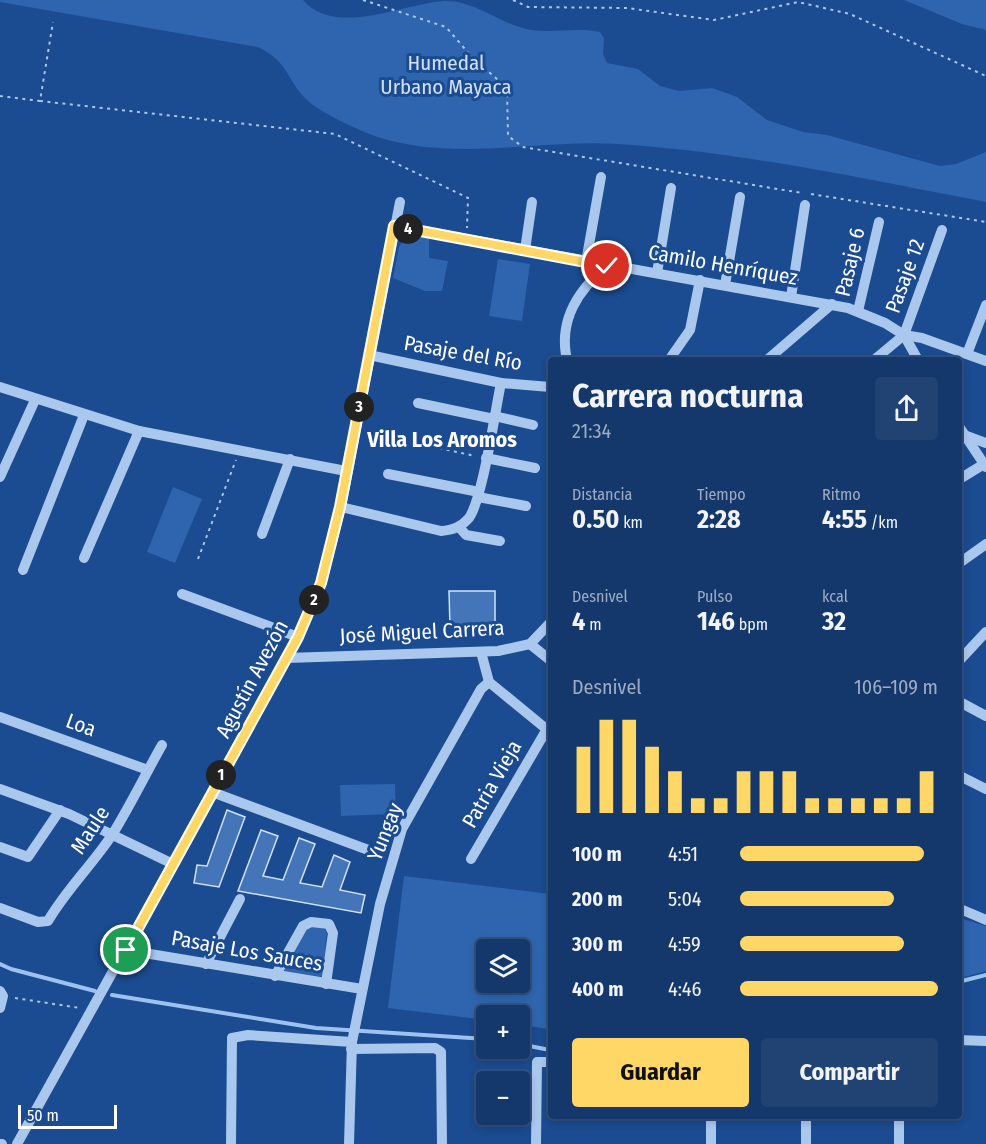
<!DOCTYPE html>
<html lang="es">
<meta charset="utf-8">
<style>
body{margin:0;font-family:"Fira Sans Condensed",sans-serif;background:#214374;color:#f1f3f6;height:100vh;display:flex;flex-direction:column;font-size:22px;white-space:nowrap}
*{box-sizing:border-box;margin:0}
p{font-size:20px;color:#9dacc2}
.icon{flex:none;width:33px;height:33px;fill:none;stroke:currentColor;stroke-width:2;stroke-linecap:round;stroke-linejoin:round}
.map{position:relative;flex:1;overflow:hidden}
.side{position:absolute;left:548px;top:357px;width:414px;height:762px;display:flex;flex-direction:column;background:#14386c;border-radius:6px;box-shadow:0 3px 9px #0003,0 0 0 2px #33527f}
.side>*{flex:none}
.controls{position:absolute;left:476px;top:939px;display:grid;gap:12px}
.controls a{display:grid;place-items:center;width:54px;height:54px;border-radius:6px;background:#14386c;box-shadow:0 3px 9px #0003,0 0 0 2px #33527f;font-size:30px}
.scale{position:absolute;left:18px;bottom:15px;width:99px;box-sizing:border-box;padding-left:6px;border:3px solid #fff;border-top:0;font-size:16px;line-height:21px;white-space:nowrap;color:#fff;-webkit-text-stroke:4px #1b4b90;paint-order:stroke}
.pin{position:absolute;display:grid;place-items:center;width:51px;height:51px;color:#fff;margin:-26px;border:3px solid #fff;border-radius:50%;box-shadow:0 2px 6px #0007}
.km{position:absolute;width:30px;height:30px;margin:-15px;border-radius:50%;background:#222;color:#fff;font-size:16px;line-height:30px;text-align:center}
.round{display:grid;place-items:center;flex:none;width:63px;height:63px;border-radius:6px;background:#214374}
.summary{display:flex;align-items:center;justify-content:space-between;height:102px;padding:0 24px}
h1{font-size:33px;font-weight:700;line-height:45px}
.figures{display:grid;grid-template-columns:repeat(3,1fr);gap:9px;height:102px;padding:6px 24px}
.figures div{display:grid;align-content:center}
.figures b{font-size:26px;font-weight:700}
.figures small{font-size:16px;font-weight:400}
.figures p{font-size:16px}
.chart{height:168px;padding:12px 24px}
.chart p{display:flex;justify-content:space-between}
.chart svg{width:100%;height:108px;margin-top:6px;stroke:#ffd767;stroke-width:6}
.cta{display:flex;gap:12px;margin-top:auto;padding:12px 24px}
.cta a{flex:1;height:69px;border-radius:6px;background:#ffd767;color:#111;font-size:24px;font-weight:700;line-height:69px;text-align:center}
.cta a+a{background:#214374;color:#f1f3f6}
ul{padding:0 24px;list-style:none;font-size:20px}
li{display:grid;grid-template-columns:96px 72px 1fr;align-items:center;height:45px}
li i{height:15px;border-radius:8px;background:#ffd767}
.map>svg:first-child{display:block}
.green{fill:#2e65ae;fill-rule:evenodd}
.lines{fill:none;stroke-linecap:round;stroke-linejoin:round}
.stream{stroke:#9dc2f0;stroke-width:4}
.building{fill:#4475b8;stroke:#d0e2fa;stroke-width:1.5}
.path{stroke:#aac7ee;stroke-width:2;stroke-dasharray:3 4.5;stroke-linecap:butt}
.minor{stroke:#aac7ee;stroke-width:10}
.route-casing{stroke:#fff;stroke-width:12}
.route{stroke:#ffd767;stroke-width:8}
.labels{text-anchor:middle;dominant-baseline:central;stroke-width:6;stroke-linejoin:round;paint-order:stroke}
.park-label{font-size:21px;fill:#d0e2fa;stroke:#1b4b90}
.street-label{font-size:21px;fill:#fff;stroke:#1b4b90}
.neighbourhood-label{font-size:22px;font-weight:bold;fill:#fff;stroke:#1b4b90}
</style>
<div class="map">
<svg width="986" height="1144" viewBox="0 0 986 1144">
<rect width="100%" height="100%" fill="#1b4b90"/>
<g class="green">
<path d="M 0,0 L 303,0 C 335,38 405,3 444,1 C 475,0 501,25 531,30 C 555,33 577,27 600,32 L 604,38 L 603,54 L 607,63 L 638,69 L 660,86 L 679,91 L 712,88 L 737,97 L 767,120 L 803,132 L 827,135 L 940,166 L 956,164 L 986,152 L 986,202 C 864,179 742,152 618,144 C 539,139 455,162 378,137 C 360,131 320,113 306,99 C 285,78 290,63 258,47 L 0,2 Z"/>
<path d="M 904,0 L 986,0 L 986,30 L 962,24 Z"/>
<path d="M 407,235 L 429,238 L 429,258 L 448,261 L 442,291 L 425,291 L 393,278 L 399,247 Z"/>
<path d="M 498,259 L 530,264 L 522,321 L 489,316 Z"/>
<path d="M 173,487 L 202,499 L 175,563 L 147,552 Z"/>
<path d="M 395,784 L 396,814 L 341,816 L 340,785 Z"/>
<path d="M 404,876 L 550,894 L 550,1029 L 519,1025 L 519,1016 L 486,1016 L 486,1020 L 388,1008 ZM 486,950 L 519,950 L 519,982 L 486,982 Z"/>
<path d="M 959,918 L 986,926 L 986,971 L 961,978 L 959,972 Z"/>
<path d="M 308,926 L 327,929 L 323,977 L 283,971 Z"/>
</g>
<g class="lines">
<g class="stream">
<path d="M 0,964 L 11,969 L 95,991"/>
<path d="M 958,982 L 986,975"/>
<path d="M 112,995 L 316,1028 L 486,1039"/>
<path d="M 519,1044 L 550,1050"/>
</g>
</g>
<g class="building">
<path d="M 449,591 L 495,591 L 495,626 L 450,627 Z"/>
<path d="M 227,810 L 245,817 L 219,887 L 194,883 L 197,865 L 207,866 Z"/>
<path d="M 261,830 L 278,836 L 263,876 L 283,880 L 299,838 L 315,844 L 300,883 L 322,887 L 334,855 L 350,862 L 340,890 L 365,895 L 361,913 L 238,891 Z"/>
</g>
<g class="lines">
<g class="path">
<path d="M 363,0 L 446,27 L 471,56 L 507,88 L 508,136 L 523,147 L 802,193"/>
<path d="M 513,0 L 528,7 L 627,8 L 714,20 L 798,2 L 850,14 L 986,76"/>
<path d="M 0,96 L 40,101 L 53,22"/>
<path d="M 40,101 L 335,134 L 468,198 L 467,228"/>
<path d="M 811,194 L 986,222"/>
<path d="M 366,432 L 475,456"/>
<path d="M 198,559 L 236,460"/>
<path d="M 15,998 L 80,1008"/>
</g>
<g class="minor">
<path d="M 394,226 L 848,308 L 885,323 L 904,335 L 918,360"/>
<path d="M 525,250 L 532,202"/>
<path d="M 586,262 L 601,177"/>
<path d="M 657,273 L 671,188"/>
<path d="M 725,285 L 740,197"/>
<path d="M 791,297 L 805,205"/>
<path d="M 858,311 L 879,222"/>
<path d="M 904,335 L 922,338 L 986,361"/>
<path d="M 967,354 L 986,305"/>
<path d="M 369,355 L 501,383 L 550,387"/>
<path d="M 567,360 C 558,320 578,290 607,266"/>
<path d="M 669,360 L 690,330 L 700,280"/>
<path d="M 767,360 L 832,304"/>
<path d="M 874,360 L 904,335 L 942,230"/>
<path d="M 0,387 L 139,431 L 346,471"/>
<path d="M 418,403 L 494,419"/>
<path d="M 494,416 L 533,425"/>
<path d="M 958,425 L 986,467"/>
<path d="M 964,435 L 986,443"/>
<path d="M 486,458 L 535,468"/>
<path d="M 388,474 L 479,492"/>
<path d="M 0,477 L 35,400"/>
<path d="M 958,480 L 984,464"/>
<path d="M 478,497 L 526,506"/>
<path d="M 341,507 L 441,531 C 453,530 461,527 469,518 C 483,498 495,411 501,383"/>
<path d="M 459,527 L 466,535 L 500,541"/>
<path d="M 262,534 L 290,459"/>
<path d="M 84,558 L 139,431"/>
<path d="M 958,564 L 986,544"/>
<path d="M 23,570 L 84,415"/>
<path d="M 182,594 L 298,637"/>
<path d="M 530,644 L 550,660"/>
<path d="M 481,652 L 489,682 L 550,732"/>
<path d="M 287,658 L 498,651 L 530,644 L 550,623"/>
<path d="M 958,662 L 986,632"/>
<path d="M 958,701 L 986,716"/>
<path d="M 0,717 L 148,770"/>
<path d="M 958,775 L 986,789"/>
<path d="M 0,789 L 69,814 L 173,864"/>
<path d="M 212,792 L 371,851"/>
<path d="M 0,847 L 28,857 L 60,810"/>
<path d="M 471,859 L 547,729"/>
<path d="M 0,908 L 38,922 L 48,921 C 66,890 92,865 112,835 C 130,806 145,775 162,745"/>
<path d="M 958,908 L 986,920"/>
<path d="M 126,950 L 362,989"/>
<path d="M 206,964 L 240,899"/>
<path d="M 275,976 L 303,926 L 311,922 L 329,924 L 333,933 L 326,984"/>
<path d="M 0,991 L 3,996 L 0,1008"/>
<path d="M 958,1040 L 986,1041"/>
<path d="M 351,1049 L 435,1048 L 441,1052 L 442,1144"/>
<path d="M 899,1116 L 899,1144"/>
<path d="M 0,1144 L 2,1144"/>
<path d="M 17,1144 L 287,658 L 321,583 L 341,507 L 400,202"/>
<path d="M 231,1144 L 232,1038 L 248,1035 L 352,1042"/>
<path d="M 349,1144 L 352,1042 L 380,904 L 402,829 L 481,689 L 489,682"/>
<path d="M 536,1144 L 537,1062 L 550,1062"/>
<path d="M 711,1144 L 711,1116"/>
<path d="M 806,1144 L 806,1116"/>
</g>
</g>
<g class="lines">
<g class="route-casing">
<path id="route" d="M 126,950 L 298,637 L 321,583 L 340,507 L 394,226 L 607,266"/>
</g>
<use href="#route" class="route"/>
</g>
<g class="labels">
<g class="park-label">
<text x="446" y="63">Humedal<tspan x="446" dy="24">Urbano Mayaca</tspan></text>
</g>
<g class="street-label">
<text transform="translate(850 262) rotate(-77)">Pasaje 6</text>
<text transform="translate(723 265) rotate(10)">Camilo Henríquez</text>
<text transform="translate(905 276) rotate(-70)">Pasaje 12</text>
<text transform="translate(463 353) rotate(10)">Pasaje del Río</text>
<text transform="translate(422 632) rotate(-3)">José Miguel Carrera</text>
<text transform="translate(252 679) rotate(-62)">Agustín Avezón</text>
<text transform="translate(81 725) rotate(20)">Loa</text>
<text transform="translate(492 784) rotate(-60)">Patria Vieja</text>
<text transform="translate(90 830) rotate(-57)">Maule</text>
<text transform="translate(385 832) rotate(-68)">Yungay</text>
<text transform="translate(247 951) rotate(10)">Pasaje Los Sauces</text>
</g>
<g class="neighbourhood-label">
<text x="442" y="439">Villa Los Aromos</text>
</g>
</g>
</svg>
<div class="controls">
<a><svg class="icon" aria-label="layers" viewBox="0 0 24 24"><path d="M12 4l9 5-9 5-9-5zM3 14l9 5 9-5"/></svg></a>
<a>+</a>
<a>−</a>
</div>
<div class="scale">50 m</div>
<div class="pin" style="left:126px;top:950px;background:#1e9e55"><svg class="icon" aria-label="arrive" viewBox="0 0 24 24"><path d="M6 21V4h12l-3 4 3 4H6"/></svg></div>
<div class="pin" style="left:607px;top:266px;background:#d93025"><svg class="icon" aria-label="check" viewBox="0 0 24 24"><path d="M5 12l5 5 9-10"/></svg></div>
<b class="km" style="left:221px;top:775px">1</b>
<b class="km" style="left:314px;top:600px">2</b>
<b class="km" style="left:359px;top:407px">3</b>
<b class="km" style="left:408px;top:229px">4</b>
<section class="side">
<div class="summary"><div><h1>Carrera nocturna</h1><p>21:34</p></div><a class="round"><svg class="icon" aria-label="share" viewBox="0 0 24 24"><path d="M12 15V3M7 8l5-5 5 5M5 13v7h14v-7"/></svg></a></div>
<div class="figures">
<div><p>Distancia</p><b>0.50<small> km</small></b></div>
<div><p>Tiempo</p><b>2:28</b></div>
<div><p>Ritmo</p><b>4:55<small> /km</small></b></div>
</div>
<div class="figures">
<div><p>Desnivel</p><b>4<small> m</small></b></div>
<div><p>Pulso</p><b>146<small> bpm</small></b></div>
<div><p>kcal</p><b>32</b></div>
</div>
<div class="chart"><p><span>Desnivel</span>106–109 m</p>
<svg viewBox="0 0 160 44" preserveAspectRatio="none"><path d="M5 44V17M15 44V6M25 44V6M35 44V17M45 44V27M55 44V38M65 44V38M75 44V27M85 44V27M95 44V27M105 44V38M115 44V38M125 44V38M135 44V38M145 44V38M155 44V27"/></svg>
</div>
<ul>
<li><b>100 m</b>4:51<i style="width:93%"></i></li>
<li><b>200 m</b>5:04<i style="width:78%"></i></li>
<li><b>300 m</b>4:59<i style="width:83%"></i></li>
<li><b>400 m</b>4:46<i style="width:100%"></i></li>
</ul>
<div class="cta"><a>Guardar</a><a>Compartir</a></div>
</section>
</div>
